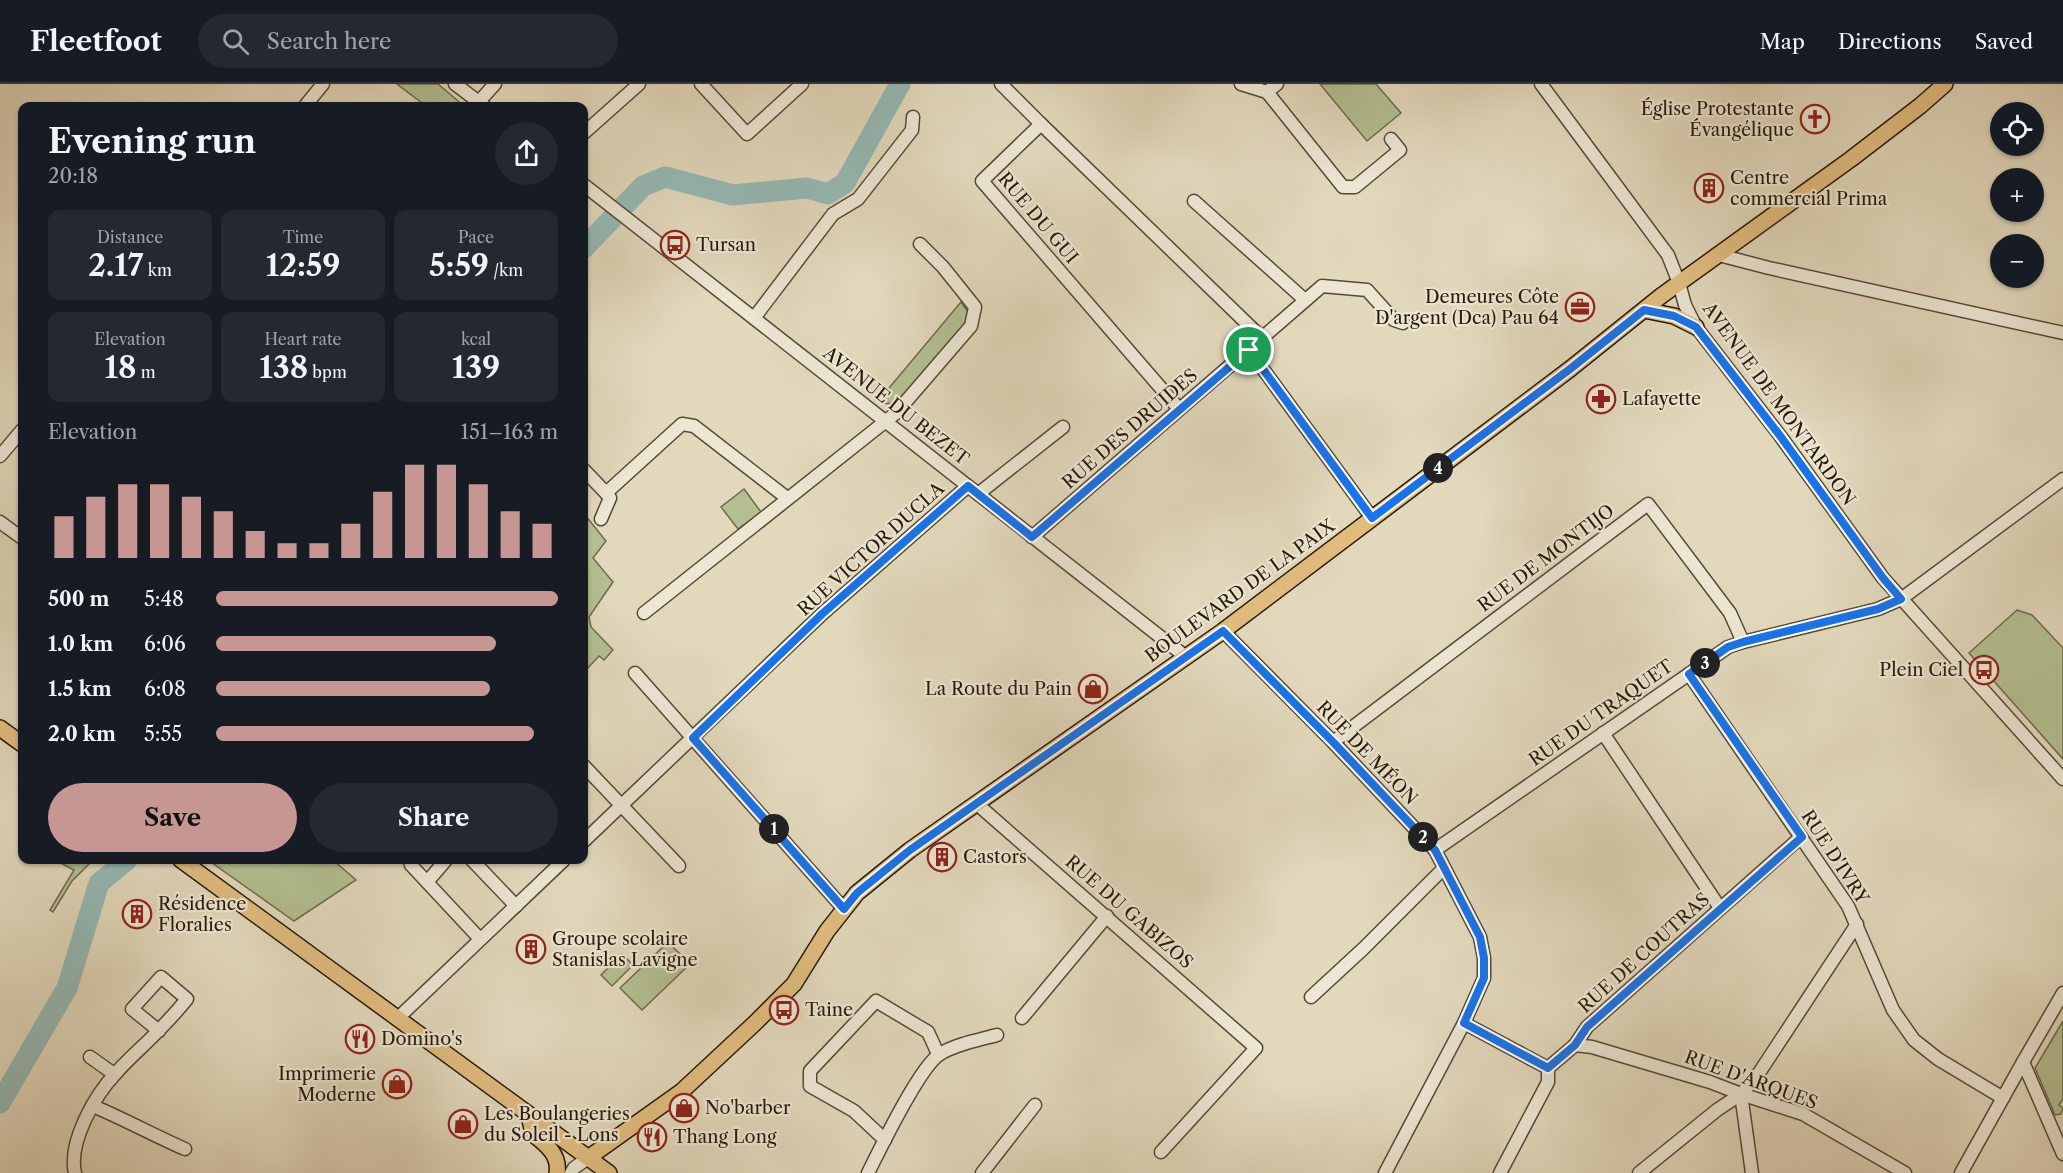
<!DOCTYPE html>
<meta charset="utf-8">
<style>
body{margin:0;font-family:"Libre Caslon Text",serif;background:#242831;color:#f1f3f6;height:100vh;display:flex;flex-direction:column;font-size:22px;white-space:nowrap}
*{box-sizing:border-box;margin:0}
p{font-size:20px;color:#9ea1a6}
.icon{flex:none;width:33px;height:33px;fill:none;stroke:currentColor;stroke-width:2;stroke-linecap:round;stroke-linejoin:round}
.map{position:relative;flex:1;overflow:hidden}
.side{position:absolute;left:18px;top:18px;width:570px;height:762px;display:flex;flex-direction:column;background:#171b24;border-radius:12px;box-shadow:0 2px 4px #0004}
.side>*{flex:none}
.controls{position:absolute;left:1990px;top:18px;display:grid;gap:12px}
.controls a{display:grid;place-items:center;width:54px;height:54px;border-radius:50%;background:#171b24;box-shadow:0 2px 4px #0004;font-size:30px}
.pin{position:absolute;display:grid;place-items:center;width:51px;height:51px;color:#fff;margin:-26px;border:3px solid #fff;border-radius:50%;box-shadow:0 2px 6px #0007}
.km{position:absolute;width:30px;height:30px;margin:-15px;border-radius:50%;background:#222;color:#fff;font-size:16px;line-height:30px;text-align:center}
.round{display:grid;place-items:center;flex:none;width:63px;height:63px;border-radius:32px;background:#242831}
.head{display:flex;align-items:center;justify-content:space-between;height:102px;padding:0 30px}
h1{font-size:33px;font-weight:800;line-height:45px}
.stats{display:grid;grid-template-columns:repeat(3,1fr);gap:9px;height:102px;padding:6px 30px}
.stats div{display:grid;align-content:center;border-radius:12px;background:#242831;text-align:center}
.stats b{font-size:30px;font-weight:800}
.stats small{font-size:16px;font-weight:400}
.stats p{font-size:16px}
.chart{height:168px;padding:12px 30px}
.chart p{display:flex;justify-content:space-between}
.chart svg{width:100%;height:108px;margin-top:6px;stroke:#c59692;stroke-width:6}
.cta{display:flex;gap:12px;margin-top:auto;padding:12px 30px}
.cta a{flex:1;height:69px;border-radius:36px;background:#c59692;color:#111;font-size:24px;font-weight:800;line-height:69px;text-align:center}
.cta a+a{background:#242831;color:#f1f3f6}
ul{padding:0 30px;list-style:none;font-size:20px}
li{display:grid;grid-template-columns:96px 72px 1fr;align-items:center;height:45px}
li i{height:15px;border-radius:8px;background:#c59692}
header{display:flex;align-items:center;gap:36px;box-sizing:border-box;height:84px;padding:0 30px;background:#171b24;border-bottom:2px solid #363941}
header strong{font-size:28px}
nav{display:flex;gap:33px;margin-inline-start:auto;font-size:21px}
.search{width:420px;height:54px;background:#242831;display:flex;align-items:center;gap:15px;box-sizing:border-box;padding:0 21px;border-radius:33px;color:#9ea1a6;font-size:22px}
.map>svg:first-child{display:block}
.green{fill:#b3bf91;stroke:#6e6c4c;stroke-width:1.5}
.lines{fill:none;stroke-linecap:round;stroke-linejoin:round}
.river{stroke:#95b9b4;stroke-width:21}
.minor-casing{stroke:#564a35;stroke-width:15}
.major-casing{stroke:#281a08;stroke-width:18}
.minor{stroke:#ece6d3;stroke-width:12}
.major{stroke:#e1bc7e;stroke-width:15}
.route-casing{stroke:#fff;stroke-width:12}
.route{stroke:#1a73e8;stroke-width:8}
.labels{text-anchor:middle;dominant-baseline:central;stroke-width:4.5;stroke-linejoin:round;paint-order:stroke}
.poi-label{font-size:18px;fill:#281a08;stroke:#ece6d3;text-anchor:start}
.street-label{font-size:18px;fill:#281a08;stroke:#ece6d3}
</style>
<header>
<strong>Fleetfoot</strong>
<div class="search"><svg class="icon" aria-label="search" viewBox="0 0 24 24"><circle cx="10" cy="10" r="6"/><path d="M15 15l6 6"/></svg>Search here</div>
<nav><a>Map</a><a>Directions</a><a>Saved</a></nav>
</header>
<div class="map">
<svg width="2063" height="1089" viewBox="0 0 2063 1089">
<rect width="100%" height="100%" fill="#e2d8bc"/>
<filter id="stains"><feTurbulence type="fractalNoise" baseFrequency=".00333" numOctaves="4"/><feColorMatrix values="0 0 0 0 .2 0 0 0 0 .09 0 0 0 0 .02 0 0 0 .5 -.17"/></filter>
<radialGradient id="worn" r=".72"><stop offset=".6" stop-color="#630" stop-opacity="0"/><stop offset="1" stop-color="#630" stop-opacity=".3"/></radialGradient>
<g class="green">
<path d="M 397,0 L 438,0 L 464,22 L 426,22 Z"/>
<path d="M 1320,0 L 1376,0 L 1401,29 L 1367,57 Z"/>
<path d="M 961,218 L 968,228 L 968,236 L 901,316 L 887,320 L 879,316 Z"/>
<path d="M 744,405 L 761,428 L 738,445 L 721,423 Z"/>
<path d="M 585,431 L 606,457 L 593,474 L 613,498 L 589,533 L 591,543 L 613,566 L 604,576 L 599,572 L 587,585 L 584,574 L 584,433 Z"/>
<path d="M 2017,526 L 2032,531 L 2063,564 L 2063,675 L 1969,569 Z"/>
<path d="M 55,776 L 93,776 L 72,797 L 53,828 L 50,826 L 74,786 Z"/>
<path d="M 208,776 L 333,776 L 356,796 L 294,837 Z"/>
<path d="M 668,858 L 690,880 L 642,926 L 620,904 Z"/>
<path d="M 622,870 L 633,881 L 612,902 L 601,891 Z"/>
<path d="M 2063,937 L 2063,1015 L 2059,1021 L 2063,1024 L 2061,1030 L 2055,1031 L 2035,984 Z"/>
</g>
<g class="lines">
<g class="river">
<path d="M 584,164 L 643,102 L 665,93 L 733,111 L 807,104 L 828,110 L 845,99 L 900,0"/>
<path d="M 0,1019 L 67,904 L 99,799 L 127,776"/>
</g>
<g class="minor-casing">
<g id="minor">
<path d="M 455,0 L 484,22"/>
<path d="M 701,0 L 747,50 L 802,0"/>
<path d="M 1001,0 L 1041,40"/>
<path d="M 1241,0 L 1267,8 L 1277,0"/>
<path d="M 1541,0 L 1668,171 L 1679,199 L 1685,221 L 1696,243 L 1781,353 L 1883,494 L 2063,695"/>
<path d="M 1267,8 L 1343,103 L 1355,103 L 1400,66 L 1391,55"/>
<path d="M 305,22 L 323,0"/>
<path d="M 475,22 L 495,0"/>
<path d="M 584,49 L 639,0"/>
<path d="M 584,101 L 1186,573"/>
<path d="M 1194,117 L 1305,216"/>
<path d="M 1719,171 L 1769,184 L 2063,249"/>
<path d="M 754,234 L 833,130 L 858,115 L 912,46 L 913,33"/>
<path d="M 1249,266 L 1372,434"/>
<path d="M 1179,325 L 982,97 L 1041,40 L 1262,254"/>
<path d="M 0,372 L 22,346"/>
<path d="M 584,386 L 606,409"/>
<path d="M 978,410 L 1063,343"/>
<path d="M 601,435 L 610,414 L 606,409 L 682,340 L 694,342 L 787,414"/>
<path d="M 0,438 L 22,454"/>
<path d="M 1032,453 L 1322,202 L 1367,206 L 1394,236 L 1403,239"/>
<path d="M 644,529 L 896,329 L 971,242 L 975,223 L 943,183 L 920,160"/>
<path d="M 1223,547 L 1333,658 L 1435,766 L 1480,853 L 1484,874 L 1484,894 L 1464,939 L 1385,1089"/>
<path d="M 635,589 L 844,825"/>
<path d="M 1689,590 L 1848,822 L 1893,926 L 1914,956 L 1938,975 L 2003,1014"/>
<path d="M 1603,649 L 1720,824"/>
<path d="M 1333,658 L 1648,420 L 1730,529 L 1743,558"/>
<path d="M 584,682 L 679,782"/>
<path d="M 977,720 L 1256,964 L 1161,1068"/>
<path d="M 584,757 L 822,530 L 968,402"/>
<path d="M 1435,766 L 1728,563 L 1743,558 L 1878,525 L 1901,515 L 2063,395"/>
<path d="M 410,776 L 411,781 L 480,855"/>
<path d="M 472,776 L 516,822"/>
<path d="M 427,798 L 446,776"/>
<path d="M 2063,909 L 2023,978 L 2063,1070"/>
<path d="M 1311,913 L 1364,864 L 1444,784"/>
<path d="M 398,934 L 564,776"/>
<path d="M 1022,934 L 1107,832"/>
<path d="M 1464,939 L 1548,984"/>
<path d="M 1575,961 L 1592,963 L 1710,998 L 1741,1010 L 1803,1030 L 1905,1089"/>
<path d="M 90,973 L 114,990"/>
<path d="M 1741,1010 L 1752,1089"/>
<path d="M 93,1022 C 124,1035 153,1051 185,1065"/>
<path d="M 885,1056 L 854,1027 L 810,1002 L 810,987 L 876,917 L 928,948 L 938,970"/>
<path d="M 75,1089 C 68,1058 95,1011 116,989 C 129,974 145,961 159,946 C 169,936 178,926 187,915 L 161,893 L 132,925 L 159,947"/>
<path d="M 571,1089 L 574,1084 L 588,1074"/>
<path d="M 868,1089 C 880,1065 920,982 940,970 C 956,960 979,956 997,951"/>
<path d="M 982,1089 L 1035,1021"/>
<path d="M 1500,1089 L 1548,998 L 1548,984 L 1575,961 L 1587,943 L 1801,753"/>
<path d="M 1639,1089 L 1717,1026 L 1741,1010 L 1757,992 L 1857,840"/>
<path d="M 1961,1089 L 2023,978"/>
</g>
</g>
<g class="major-casing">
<g id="major">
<path d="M 1644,226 L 1674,232 L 1696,243"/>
<path d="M 0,644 L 22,660"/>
<path d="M 181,776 L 609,1089"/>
<path d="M 529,1031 L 533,1050 C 546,1060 560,1071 557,1089"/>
<path d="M 588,1074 L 682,1007 L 755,939 L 794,900 L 827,847 L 857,809 L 910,766 L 1223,547 L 1570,285 L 1661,212 L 1851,75 L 1920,22 L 1945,0"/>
</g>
</g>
<use href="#minor" class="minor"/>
<use href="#major" class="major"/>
</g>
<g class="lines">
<g class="route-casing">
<path id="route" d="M 1644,226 L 1674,232 L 1696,243 L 1781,353 L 1883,494 L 1901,515 L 1878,525 L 1743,558 L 1728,563 L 1689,590 L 1802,753 L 1587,943 L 1575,961 L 1548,984 L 1464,939 L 1484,894 L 1484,874 L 1480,853 L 1435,766 L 1333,658 L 1223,547 L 910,766 L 857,809 L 844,825 L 693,654 L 822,530 L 968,402 L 1032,453 L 1249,266 L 1372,434 L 1570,285 Z"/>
</g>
<use href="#route" class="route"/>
</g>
<defs>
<g id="church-ring" transform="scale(1.5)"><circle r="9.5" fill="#ece6d3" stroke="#8f2418" stroke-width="1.5"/><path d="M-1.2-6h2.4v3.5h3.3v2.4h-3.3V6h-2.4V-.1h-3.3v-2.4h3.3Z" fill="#8f2418"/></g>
<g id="building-ring" transform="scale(1.5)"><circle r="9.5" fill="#ece6d3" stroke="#8f2418" stroke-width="1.5"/><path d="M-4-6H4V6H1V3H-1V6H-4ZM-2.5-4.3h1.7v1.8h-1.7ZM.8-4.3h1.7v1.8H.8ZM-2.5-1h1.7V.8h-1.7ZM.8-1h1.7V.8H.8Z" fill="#8f2418"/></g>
<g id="bus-ring" transform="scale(1.5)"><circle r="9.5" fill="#ece6d3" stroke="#8f2418" stroke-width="1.5"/><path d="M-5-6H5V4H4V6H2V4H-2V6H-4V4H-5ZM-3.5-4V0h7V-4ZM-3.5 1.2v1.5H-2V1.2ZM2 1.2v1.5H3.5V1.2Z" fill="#8f2418"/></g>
<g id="office-ring" transform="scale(1.5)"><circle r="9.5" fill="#ece6d3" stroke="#8f2418" stroke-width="1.5"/><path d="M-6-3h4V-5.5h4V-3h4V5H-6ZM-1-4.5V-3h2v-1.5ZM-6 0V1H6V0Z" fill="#8f2418"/></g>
<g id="pharmacy-ring" transform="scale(1.5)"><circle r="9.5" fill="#ece6d3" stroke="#8f2418" stroke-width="1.5"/><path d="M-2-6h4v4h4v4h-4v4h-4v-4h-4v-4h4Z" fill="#8f2418"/></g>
<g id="shop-ring" transform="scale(1.5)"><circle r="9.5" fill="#ece6d3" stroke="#8f2418" stroke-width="1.5"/><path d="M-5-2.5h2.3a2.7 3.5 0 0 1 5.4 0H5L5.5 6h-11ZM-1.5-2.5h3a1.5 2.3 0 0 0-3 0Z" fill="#8f2418"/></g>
<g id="restaurant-ring" transform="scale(1.5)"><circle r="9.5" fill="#ece6d3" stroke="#8f2418" stroke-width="1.5"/><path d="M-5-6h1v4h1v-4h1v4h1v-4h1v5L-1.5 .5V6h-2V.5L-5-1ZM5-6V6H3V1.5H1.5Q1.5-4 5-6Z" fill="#8f2418"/></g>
</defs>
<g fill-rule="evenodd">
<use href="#church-ring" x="1815" y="35"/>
<use href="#building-ring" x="1709" y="104"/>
<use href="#bus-ring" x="675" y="161"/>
<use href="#office-ring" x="1580" y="223"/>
<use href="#pharmacy-ring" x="1601" y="315"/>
<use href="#bus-ring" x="1984" y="586"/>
<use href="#shop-ring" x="1093" y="605"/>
<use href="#building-ring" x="942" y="773"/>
<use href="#building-ring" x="137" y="830"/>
<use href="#building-ring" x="531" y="865"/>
<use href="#bus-ring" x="784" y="926"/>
<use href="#restaurant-ring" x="360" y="955"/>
<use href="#shop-ring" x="397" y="1000"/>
<use href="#shop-ring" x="684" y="1024"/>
<use href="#shop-ring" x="463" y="1040"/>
<use href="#restaurant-ring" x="652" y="1053"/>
</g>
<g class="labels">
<g class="poi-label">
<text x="1794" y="25" text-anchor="end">Église Protestante<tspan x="1794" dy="21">Évangélique</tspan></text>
<text x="1730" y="94">Centre<tspan x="1730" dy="21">commercial Prima</tspan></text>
<text x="696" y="161">Tursan</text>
<text x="1559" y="213" text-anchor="end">Demeures Côte<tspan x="1559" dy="21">D'argent (Dca) Pau 64</tspan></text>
<text x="1622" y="315">Lafayette</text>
<text x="1963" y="586" text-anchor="end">Plein Ciel</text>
<text x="1072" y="605" text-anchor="end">La Route du Pain</text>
<text x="963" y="773">Castors</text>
<text x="158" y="820">Résidence<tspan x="158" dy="21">Floralies</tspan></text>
<text x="552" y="855">Groupe scolaire<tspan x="552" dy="21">Stanislas Lavigne</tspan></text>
<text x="805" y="926">Taine</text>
<text x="381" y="955">Domino's</text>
<text x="376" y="990" text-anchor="end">Imprimerie<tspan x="376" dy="21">Moderne</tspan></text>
<text x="705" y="1024">No'barber</text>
<text x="484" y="1030">Les Boulangeries<tspan x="484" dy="21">du Soleil - Lons</tspan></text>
<text x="673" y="1053">Thang Long</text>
</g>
<g class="street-label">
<text transform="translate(1038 134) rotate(50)">RUE DU GUI</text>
<text transform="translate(1779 320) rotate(54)">AVENUE DE MONTARDON</text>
<text transform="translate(896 322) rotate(38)">AVENUE DU BEZET</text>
<text transform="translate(1130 345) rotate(-41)">RUE DES DRUIDES</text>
<text transform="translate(871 465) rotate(-42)">RUE VICTOR DUCLA</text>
<text transform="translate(1546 474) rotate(-37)">RUE DE MONTIJO</text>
<text transform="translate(1240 507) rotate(-36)">BOULEVARD DE LA PAIX</text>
<text transform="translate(1601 629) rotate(-35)">RUE DU TRAQUET</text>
<text transform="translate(1367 669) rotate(46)">RUE DE MÉON</text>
<text transform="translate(1835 773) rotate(57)">RUE D'IVRY</text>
<text transform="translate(1129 828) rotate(41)">RUE DU GABIZOS</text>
<text transform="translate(1644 869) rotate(-42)">RUE DE COUTRAS</text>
<text transform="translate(1751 996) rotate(20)">RUE D'ARQUES</text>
</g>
</g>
<rect width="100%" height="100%" filter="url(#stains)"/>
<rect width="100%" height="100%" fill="url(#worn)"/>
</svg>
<div class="controls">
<a><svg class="icon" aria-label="locate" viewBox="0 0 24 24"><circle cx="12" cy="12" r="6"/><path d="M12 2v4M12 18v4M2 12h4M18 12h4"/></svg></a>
<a>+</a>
<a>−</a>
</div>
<div class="pin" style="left:1249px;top:266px;background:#1e9e55"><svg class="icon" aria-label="arrive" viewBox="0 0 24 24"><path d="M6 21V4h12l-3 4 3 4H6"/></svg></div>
<b class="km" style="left:774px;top:745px">1</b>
<b class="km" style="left:1423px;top:753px">2</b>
<b class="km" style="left:1705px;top:579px">3</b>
<b class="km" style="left:1438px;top:384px">4</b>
<section class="side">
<div class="head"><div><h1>Evening run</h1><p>20:18</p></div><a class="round"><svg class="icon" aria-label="share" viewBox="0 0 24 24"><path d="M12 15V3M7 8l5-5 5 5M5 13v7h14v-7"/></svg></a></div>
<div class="stats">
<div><p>Distance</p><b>2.17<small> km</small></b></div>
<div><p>Time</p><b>12:59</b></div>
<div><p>Pace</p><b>5:59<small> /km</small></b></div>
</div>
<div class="stats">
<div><p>Elevation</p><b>18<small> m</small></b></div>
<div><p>Heart rate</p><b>138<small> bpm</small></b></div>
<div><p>kcal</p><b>139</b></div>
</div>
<div class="chart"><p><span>Elevation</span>151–163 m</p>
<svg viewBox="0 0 160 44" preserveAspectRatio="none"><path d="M5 44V27M15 44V19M25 44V14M35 44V14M45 44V19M55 44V25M65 44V33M75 44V38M85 44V38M95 44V30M105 44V17M115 44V6M125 44V6M135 44V14M145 44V25M155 44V30"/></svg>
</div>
<ul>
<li><b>500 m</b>5:48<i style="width:100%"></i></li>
<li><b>1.0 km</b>6:06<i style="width:82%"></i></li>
<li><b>1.5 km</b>6:08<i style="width:80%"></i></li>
<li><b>2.0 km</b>5:55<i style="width:93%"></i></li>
</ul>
<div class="cta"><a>Save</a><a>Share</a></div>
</section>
</div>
